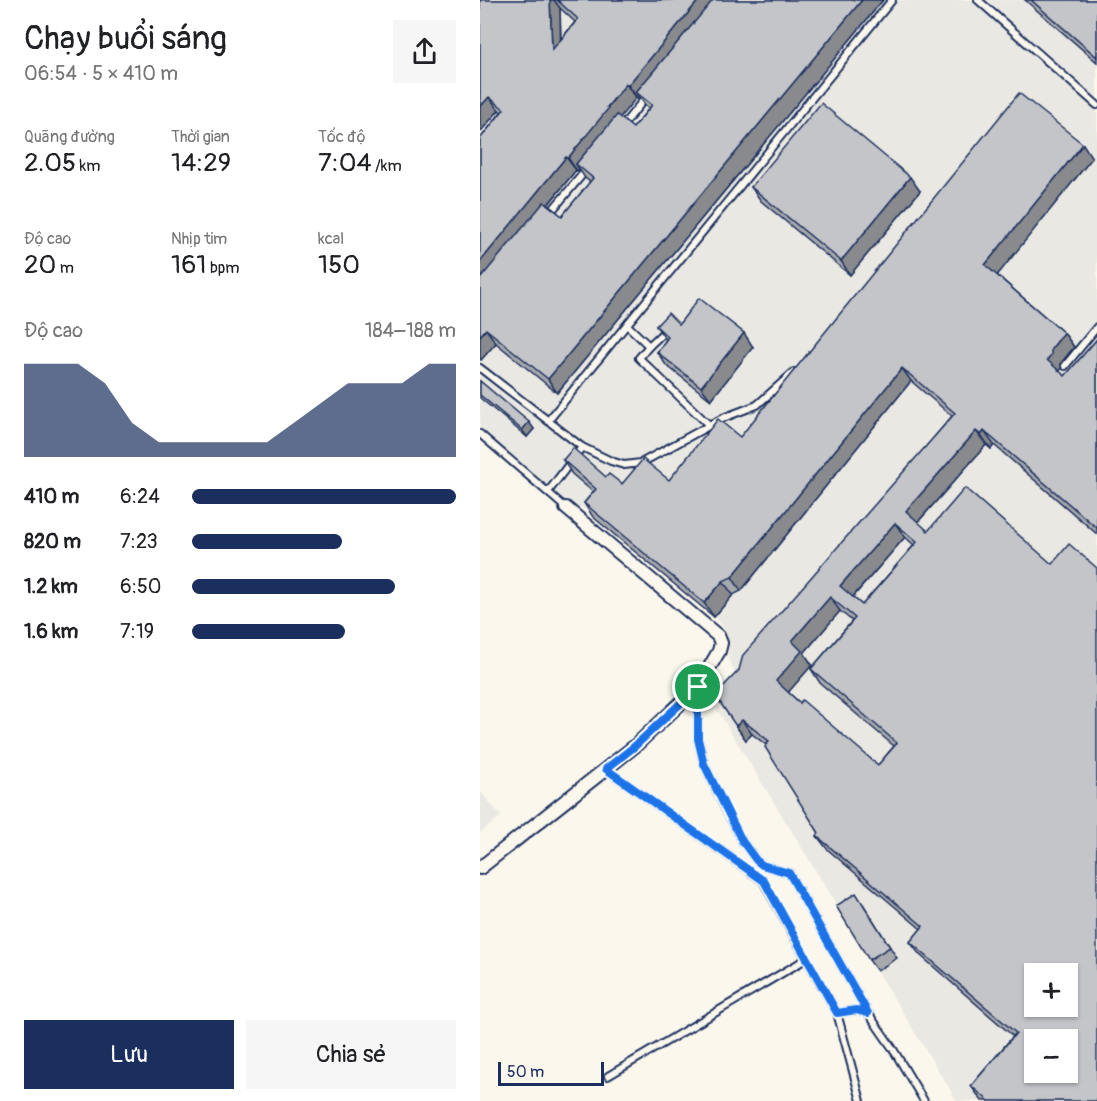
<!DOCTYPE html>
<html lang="vi">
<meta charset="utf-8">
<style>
body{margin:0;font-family:Pangolin,sans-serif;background:#f6f6f6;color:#202124;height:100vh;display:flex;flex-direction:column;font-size:22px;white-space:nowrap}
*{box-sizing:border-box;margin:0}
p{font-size:20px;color:#757577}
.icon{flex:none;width:33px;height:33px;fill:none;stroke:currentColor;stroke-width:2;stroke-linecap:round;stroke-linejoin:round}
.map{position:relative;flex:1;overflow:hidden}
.panel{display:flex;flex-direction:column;background:#fff;width:480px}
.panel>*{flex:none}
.buttons{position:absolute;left:544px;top:963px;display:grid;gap:12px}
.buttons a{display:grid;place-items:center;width:54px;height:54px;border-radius:0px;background:#fff;box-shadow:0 2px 4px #0004;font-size:30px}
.scale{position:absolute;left:18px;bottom:15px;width:106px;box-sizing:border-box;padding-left:6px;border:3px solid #1b2f5e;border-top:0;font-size:16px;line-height:21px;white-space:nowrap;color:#1b2f5e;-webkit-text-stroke:4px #fbf7ec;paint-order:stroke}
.pin{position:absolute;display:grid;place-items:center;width:51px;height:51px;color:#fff;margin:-26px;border:3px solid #fff;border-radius:50%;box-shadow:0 2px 6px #0007}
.round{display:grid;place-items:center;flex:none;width:63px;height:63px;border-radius:0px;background:#f6f6f6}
.head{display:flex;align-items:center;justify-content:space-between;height:102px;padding:0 24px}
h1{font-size:33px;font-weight:600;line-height:45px}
.metrics{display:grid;grid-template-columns:repeat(3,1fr);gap:9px;height:102px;padding:6px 24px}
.metrics div{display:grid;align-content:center}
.metrics b{font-size:26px;font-weight:600}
.metrics small{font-size:16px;font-weight:400}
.metrics p{font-size:16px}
.chart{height:168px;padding:12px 24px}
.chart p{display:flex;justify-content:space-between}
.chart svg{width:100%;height:108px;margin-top:6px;fill:#1b2f5e;opacity:.7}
.primary-button{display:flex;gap:12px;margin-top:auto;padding:12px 24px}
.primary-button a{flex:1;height:69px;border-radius:0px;background:#1b2f5e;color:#fff;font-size:24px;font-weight:600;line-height:69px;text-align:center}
.primary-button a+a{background:#f6f6f6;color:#202124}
ul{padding:0 24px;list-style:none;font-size:20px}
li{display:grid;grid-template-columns:96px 72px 1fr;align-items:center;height:45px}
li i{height:15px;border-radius:8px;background:#1b2f5e}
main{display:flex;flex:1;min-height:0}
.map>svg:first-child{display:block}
.built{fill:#eae8e2;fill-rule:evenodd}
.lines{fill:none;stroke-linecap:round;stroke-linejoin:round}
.service-casing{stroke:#1b2f5e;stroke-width:10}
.minor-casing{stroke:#1b2f5e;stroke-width:16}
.service{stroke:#fbf7ec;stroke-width:6}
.minor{stroke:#fbf7ec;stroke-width:12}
.wall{fill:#a8a9ad;stroke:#1b2f5e;stroke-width:1.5;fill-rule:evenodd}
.shaded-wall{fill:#888a8d;stroke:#1b2f5e;stroke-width:1.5}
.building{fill:#c3c5c9;stroke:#1b2f5e;stroke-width:1.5;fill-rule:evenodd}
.route-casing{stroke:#fff;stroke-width:12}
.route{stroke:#1a73e8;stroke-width:8}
</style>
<main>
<section class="panel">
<div class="head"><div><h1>Chạy buổi sáng</h1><p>06:54 · 5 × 410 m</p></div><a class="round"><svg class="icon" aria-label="share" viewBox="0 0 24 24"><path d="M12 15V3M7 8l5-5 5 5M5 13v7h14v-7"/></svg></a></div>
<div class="metrics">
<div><p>Quãng đường</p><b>2.05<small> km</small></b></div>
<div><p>Thời gian</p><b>14:29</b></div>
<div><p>Tốc độ</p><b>7:04<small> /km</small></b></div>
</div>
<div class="metrics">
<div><p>Độ cao</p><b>20<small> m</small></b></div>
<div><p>Nhịp tim</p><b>161<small> bpm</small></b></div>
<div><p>kcal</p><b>150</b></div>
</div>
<div class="chart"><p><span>Độ cao</span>184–188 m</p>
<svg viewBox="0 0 160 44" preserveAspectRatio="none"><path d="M0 44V6L10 6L20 6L30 14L40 30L50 38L60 38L70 38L80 38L90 38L100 30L110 22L120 14L130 14L140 14L150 6L160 6V44z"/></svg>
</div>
<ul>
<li><b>410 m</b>6:24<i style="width:100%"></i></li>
<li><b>820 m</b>7:23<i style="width:57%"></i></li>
<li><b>1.2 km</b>6:50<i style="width:77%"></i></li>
<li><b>1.6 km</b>7:19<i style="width:58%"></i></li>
</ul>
<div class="primary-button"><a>Lưu</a><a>Chia sẻ</a></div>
</section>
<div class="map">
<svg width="617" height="1101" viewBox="0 0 617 1101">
<rect width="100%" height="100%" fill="#fbf7ec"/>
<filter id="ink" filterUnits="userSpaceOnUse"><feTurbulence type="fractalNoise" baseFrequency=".0167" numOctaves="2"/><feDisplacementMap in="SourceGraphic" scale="12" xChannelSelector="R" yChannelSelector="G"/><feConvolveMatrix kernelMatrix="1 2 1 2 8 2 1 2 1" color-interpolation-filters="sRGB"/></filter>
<g filter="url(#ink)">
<g class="built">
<path d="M 0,0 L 617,0 L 617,1101 L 477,1101 L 236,708 L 260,680 L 248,659 L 249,640 L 239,621 L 103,508 L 78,501 L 0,434 ZM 555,974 L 588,974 L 588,1006 L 555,1006 ZM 555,1040 L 588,1040 L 588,1072 L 555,1072 Z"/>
<path d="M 0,791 L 21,816 L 0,833 Z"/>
</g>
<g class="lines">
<g class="service-casing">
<g id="service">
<path d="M 498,0 L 617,105"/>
<path d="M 140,129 L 166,97"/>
<path d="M 69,214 L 107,169"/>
<path d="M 147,325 L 169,346 L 159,358 L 230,426"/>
<path d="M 169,346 L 186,330"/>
<path d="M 585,366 L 617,327"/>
<path d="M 0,368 L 102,447 L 131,461 L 144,465 L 161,463 L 243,418 L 277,405 L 314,372"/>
<path d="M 68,421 L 412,0"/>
<path d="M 0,434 L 86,508"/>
<path d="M 68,492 L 102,447"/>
<path d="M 218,690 L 218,739 L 224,764 L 247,812 L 262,841 L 276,860 L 282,865 L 309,873 L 388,1013"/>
<path d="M 126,769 L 283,881 L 357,1013 L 381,1101"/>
<path d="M 357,1013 L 376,1010 L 388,1013 L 413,1049 L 444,1101"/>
<path d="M 128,1076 L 326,959"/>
</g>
</g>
<g class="minor-casing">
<path id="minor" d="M 0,868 L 155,746 L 218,687 L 239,651 L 241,643 L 238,636 L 86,508"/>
</g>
<use href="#service" class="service"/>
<use href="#minor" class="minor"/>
</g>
<g class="wall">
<path d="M 0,0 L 403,0 L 77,393 L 16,343 L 1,360 L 0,359 L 0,139 L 21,112 L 19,110 L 0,132 ZM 80,8 L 95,22 L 81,39 ZM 159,97 L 166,106 L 169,108 L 153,128 L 139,117 L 156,98 L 158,99 ZM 99,169 L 105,178 L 110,182 L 82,216 L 68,205 L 96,170 L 97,171 Z"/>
<path d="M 545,0 L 617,0 L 617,62 Z"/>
<path d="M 612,158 L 517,275 L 584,333 L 594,347 L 581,363 L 581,369 L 579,371 L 585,376 L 617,339 L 617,534 L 514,445 L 511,449 L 506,445 L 438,522 L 617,1101 L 502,1101 L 491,1086 L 533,1036 L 440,955 L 430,942 L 441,929 L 347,849 L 337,836 L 339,833 L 286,745 L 272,734 L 266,740 L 256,726 L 259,670 L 472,416 L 431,381 L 261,591 L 253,595 L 234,617 L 113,517 L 104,503 L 113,492 L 92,474 L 83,460 L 142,484 L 189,480 L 260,437 ZM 425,537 L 434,545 L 382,605 L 373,597 ZM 360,611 L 372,621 L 331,669 L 340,683 L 414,746 L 398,765 L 320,703 L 308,692 L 332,665 L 324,653 Z"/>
<path d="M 271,187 L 440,191 L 370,275 L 281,201 Z"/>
<path d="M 199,324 L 273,347 L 231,400 L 186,365 L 177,352 L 186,340 L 176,326 Z"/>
<path d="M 0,381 L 54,429 L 47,437 L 0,398 Z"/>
<path d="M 383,904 L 417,958 L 397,971 L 389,960 Z"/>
</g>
<g class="shaded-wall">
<path d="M 70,0 L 74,0 L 80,8 L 81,64 L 72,50 Z"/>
<path d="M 219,0 L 240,0 L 156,92 L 159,97 L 158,99 L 148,85 Z"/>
<path d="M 382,0 L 403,0 L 77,393 L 68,379 Z"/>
<path d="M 146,84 L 156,98 L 137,121 L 96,164 L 99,169 L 97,171 L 88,158 Z"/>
<path d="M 9,97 L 19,110 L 0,132 L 0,107 Z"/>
<path d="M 603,144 L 612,158 L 515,278 L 505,265 Z"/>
<path d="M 86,157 L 96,170 L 0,288 L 0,262 Z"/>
<path d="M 430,177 L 440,191 L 370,275 L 361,261 Z"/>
<path d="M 6,329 L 16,343 L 1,360 L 0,359 L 0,336 Z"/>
<path d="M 264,333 L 273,347 L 231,400 L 221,387 Z"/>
<path d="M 584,333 L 594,347 L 581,363 L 581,369 L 577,374 L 567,360 L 571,349 Z"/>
<path d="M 422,368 L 431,381 L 261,591 L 252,577 Z"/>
<path d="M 49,422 L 54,429 L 47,437 L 42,430 Z"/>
<path d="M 496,431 L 506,445 L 435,525 L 426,511 Z"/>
<path d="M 504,431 L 514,445 L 511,449 L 501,435 Z"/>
<path d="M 415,523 L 425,537 L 370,600 L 360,586 Z"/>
<path d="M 243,581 L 253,595 L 234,617 L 224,603 Z"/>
<path d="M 350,597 L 360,611 L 324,653 L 332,665 L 306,695 L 296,681 L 312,641 Z"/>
<path d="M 262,720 L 272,734 L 266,740 L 256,726 Z"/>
</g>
<g class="building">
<path d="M 0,0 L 70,0 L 72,50 L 98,19 L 77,0 L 219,0 L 148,85 L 146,84 L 127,107 L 128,109 L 88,158 L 86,157 L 0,262 L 0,139 L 24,109 L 9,97 L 0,107 Z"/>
<path d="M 233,0 L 382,0 L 68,379 L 6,329 L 0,336 L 0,279 L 64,202 L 82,216 L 113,178 L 96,164 L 137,115 L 153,128 L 172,105 L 156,92 Z"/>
<path d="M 551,0 L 617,0 L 617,57 Z"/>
<path d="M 539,93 L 603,144 L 505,265 L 584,333 L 571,349 L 571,355 L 567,360 L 585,376 L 617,339 L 617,528 L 504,431 L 501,435 L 496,431 L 426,511 L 448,531 L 485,488 L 572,564 L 589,544 L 617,568 L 617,1101 L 509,1101 L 491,1086 L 536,1033 L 430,942 L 443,926 L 337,836 L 339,833 L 285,747 L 289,741 L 262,720 L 256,726 L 235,695 L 259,670 L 263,655 L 475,413 L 422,368 L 252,577 L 243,581 L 224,603 L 104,503 L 116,489 L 83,460 L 93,448 L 126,477 L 129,474 L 142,484 L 163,459 L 189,480 L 238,419 L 260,437 ZM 415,523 L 437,542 L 382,605 L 360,586 ZM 350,597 L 375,618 L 331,669 L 417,743 L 398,765 L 322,700 L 320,703 L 296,681 L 322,651 L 312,641 ZM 555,974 L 588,974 L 588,1006 L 555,1006 ZM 555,1040 L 588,1040 L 588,1072 L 555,1072 Z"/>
<path d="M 341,103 L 430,177 L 361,261 L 271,187 Z"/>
<path d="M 219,298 L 264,333 L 221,387 L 177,352 L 188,337 L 176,326 L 188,313 L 199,324 Z"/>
<path d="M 0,381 L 49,422 L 42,430 L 0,395 Z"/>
<path d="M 376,893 L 410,947 L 389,960 L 356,906 Z"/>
</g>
</g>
<g class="lines" filter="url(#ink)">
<g class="route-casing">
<path id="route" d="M 218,687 L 218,739 L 224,764 L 262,841 L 276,860 L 282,865 L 309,873 L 388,1013 L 376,1010 L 357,1013 L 284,881 L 126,769 L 155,746 Z"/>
</g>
<use href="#route" class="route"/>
</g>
</svg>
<div class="buttons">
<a>+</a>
<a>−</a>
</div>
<div class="scale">50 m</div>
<div class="pin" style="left:218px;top:687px;background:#1e9e55"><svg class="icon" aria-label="arrive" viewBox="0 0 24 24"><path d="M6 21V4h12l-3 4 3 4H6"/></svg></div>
</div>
</main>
